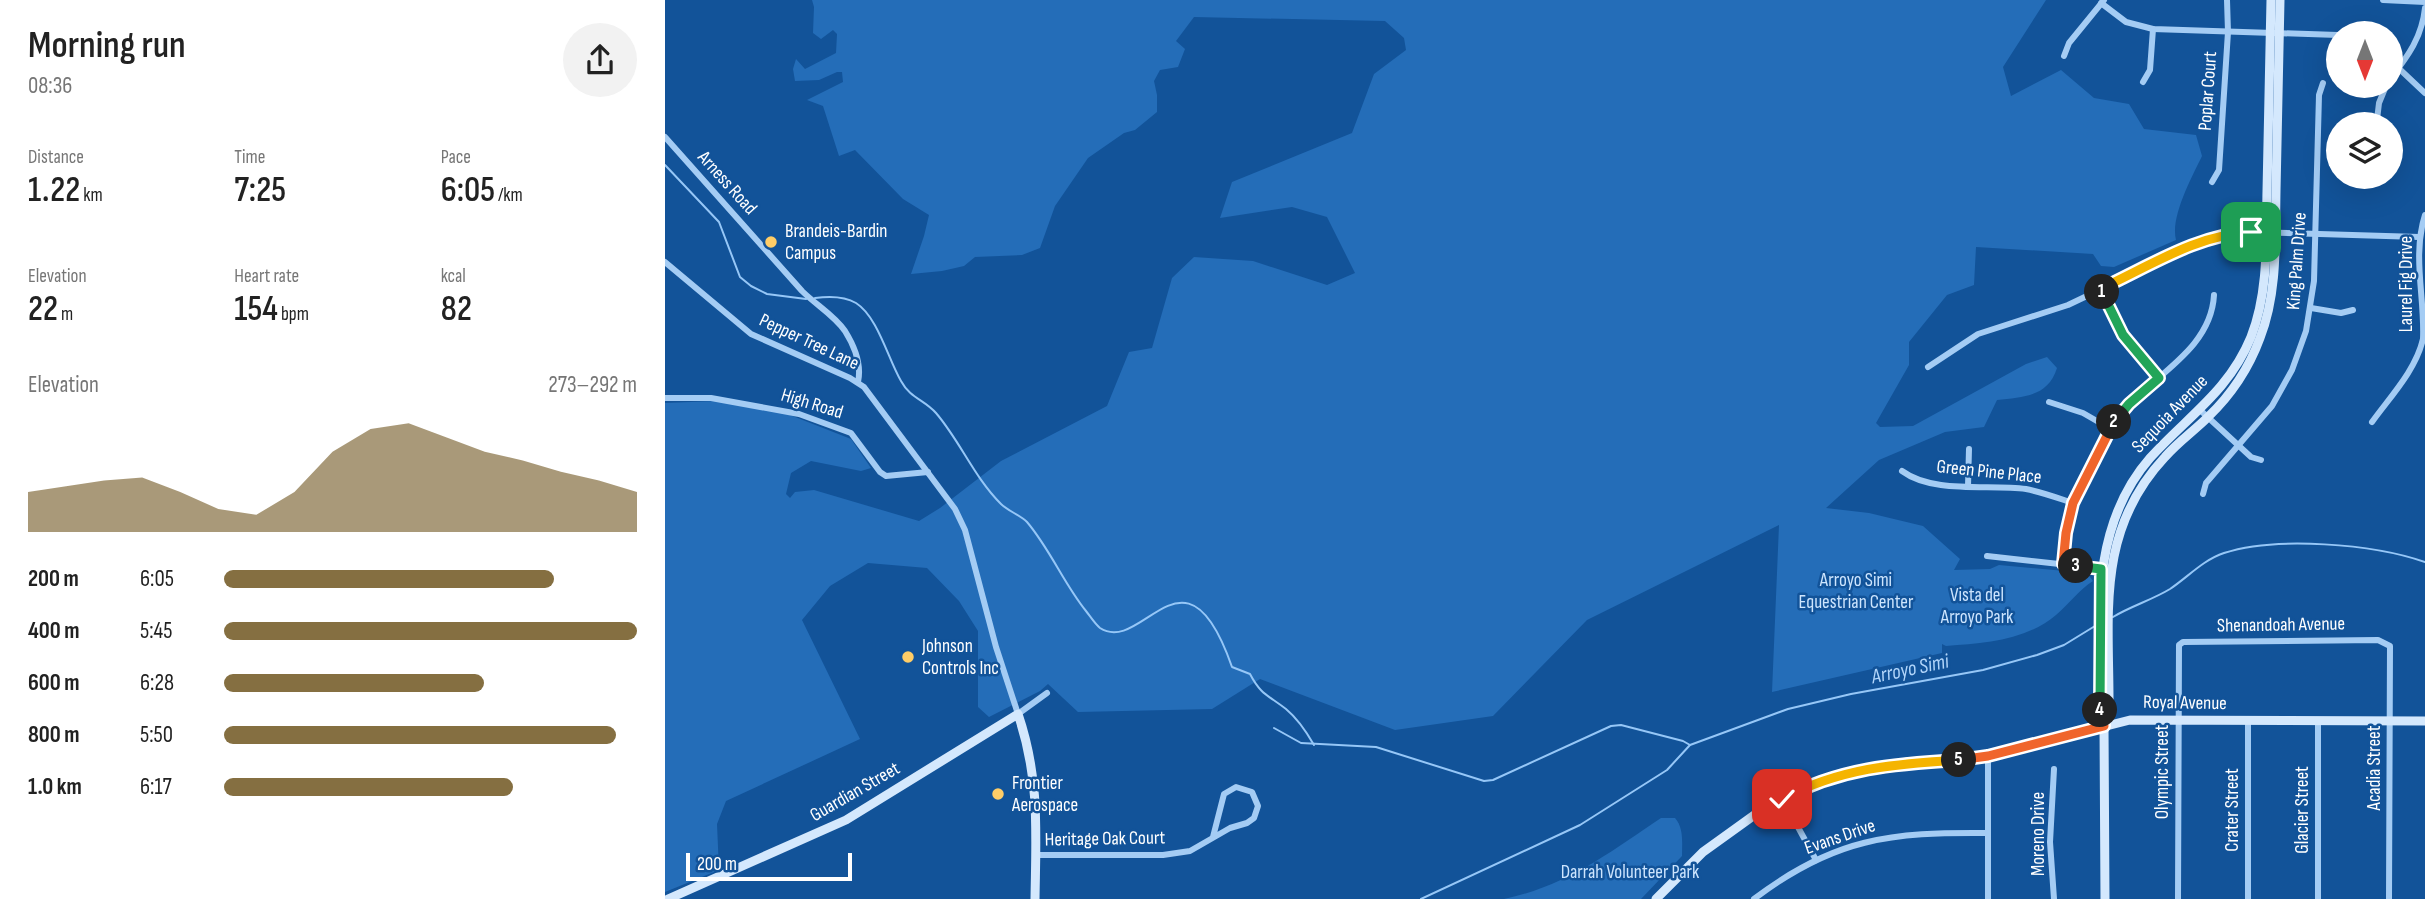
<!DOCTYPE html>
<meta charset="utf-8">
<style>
body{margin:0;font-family:"Sofia Sans Condensed",sans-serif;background:#f2f2f2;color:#222;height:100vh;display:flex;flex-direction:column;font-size:26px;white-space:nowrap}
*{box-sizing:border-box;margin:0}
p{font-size:23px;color:#767676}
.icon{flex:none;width:38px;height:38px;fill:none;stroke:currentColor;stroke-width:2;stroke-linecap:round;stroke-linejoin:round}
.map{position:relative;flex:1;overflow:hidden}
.details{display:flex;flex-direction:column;background:#fff;width:665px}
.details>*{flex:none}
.needle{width:46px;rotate:180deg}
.fabs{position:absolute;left:1661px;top:21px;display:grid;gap:14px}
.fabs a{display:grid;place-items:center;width:77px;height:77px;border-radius:50%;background:#fff;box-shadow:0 7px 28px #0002;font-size:35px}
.scale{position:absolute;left:21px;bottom:18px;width:166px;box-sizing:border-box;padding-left:7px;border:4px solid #fff;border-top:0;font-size:19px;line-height:24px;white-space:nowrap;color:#fff;-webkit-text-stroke:5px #125399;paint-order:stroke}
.pin{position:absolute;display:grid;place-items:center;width:60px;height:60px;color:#fff;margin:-30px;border-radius:14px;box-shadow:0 4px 10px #0006}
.km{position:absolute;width:35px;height:35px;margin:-18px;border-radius:50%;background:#222;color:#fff;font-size:19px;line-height:35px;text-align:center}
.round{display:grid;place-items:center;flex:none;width:74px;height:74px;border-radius:37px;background:#f2f2f2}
.headline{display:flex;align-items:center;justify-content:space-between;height:119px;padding:0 28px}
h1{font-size:38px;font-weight:600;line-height:52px}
.metrics{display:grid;grid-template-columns:repeat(3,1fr);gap:10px;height:119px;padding:7px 28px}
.metrics div{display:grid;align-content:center}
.metrics b{font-size:35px;font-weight:600}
.metrics small{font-size:19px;font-weight:400}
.metrics p{font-size:19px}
.chart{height:196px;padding:14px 28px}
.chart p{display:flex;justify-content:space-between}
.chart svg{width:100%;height:126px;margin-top:7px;fill:#856f41;opacity:.7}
ul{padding:0 28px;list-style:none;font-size:23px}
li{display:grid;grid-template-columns:112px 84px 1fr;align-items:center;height:52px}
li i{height:18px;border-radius:9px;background:#856f41}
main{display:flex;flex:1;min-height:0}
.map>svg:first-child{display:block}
.green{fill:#246db8}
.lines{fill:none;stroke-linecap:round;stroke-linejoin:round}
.stream{stroke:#96c7f7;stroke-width:2}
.street{stroke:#a4ccf4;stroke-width:6}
.secondary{stroke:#d4e8fd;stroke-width:9}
.split-1-casing{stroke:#fff;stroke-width:14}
.split-2-casing{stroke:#fff;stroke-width:14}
.split-3-casing{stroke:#fff;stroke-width:14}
.split-4-casing{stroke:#fff;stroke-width:14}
.split-5-casing{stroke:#fff;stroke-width:14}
.split-6-casing{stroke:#fff;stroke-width:14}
.split-1{stroke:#f5b400;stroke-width:9}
.split-2{stroke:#22a559;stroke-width:9}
.split-3{stroke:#f0652b;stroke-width:9}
.split-4{stroke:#22a559;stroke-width:9}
.split-5{stroke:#f0652b;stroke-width:9}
.split-6{stroke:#f5b400;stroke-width:9}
.poi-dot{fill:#ffcd67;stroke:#125399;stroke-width:2.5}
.labels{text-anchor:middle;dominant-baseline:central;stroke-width:5;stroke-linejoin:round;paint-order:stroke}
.street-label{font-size:19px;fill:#fff;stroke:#125399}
.poi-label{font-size:19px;fill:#fff;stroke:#125399;text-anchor:start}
.park-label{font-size:19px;fill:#cde5fe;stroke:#125399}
.water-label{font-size:21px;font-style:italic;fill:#b1d5fa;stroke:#125399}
</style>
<main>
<section class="details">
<div class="headline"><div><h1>Morning run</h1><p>08:36</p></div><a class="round"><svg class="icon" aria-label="share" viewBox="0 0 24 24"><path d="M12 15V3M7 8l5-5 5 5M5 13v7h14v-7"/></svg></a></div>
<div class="metrics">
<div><p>Distance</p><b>1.22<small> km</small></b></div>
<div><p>Time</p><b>7:25</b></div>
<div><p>Pace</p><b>6:05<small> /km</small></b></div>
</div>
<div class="metrics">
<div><p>Elevation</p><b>22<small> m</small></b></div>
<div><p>Heart rate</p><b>154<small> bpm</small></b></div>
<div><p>kcal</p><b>82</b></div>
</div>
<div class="chart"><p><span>Elevation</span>273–292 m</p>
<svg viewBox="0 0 160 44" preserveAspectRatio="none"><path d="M0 44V30L10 28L20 26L30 25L40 30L50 36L60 38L70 30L80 16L90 8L100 6L110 11L120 16L130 19L140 23L150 26L160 30V44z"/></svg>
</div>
<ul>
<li><b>200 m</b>6:05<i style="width:80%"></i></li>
<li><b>400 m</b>5:45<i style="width:100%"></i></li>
<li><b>600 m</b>6:28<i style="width:63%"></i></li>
<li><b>800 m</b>5:50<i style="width:95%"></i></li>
<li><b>1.0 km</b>6:17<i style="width:70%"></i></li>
</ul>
</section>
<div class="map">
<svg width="1760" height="899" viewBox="0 0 1760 899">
<rect width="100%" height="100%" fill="#125399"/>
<g class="green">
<path d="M 147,0 L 1381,0 L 1338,67 L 1346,96 L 1396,70 L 1429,98 L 1464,104 L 1479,129 L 1531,135 L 1537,156 C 1527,177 1505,217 1511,240 L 1449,267 L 1436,266 L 1428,254 L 1311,247 L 1309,285 L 1282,295 L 1244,342 L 1244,365 L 1211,423 L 1215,427 L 1248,426 L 1361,364 L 1382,357 L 1392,368 C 1383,397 1358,397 1332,400 L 1319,427 L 1280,432 L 1214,460 L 1161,508 L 1204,513 L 1258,526 L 1295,559 L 1289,570 L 1325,569 L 1334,565 L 1422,573 L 1428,581 C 1414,590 1404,604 1391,615 C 1360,641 1319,643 1281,646 L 1277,644 L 1277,653 L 1107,692 L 1114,525 L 922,620 L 828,716 L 730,730 L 595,679 L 547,709 L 413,712 L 383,684 L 375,691 L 324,717 L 313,707 L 313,631 L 294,601 L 262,568 L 203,563 L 165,586 L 137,620 L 195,739 L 61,801 L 52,824 L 54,870 L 0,892 L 0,403 L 51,401 L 120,413 L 186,439 L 206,468 L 196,471 L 146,461 L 126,473 L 121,494 L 125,498 L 130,492 L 149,490 L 254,521 L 275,508 L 336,461 L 442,406 L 464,352 L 487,348 L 507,278 L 529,257 L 588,261 L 662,285 L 690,273 L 662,217 L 627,207 L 555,218 L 567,182 L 687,133 L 709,74 L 741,50 L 739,38 L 720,21 L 529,17 L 511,41 L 520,49 L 513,67 L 495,70 L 489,81 L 492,95 L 492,112 L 470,130 L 459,133 L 423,158 L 390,206 L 375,248 L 357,255 L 310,257 L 299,266 L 277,271 L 246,274 L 259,236 L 264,215 L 238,199 L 190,150 L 174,156 L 158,106 L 142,100 L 178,82 L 177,72 L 172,72 L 154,80 L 130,81 L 128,69 L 131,59 L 140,69 L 171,53 L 172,34 L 168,30 L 156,39 L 148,33 L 149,7 Z"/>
<path d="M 996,818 L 1010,818 C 1019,828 1017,843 1017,856 L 976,899 L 839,899 C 901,886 944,853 996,818 Z"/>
</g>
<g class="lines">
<g class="stream">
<path d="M 0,165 L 54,222 L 75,277 L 86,286 L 102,294 L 141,299"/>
<path d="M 150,298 C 164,296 179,296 191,303 C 213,317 223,359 236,381 C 245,398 260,400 271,413 C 295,441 309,477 336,504 C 343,511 355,515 362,522 C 385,549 399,584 421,611 C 425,616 430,624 435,628 C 478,656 520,532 567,667 L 585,674 C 596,695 603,695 621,709 C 633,719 641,731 649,745"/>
<path d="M 1448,617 C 1466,606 1487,600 1505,589 C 1523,577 1538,560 1559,553 C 1611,536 1708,544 1760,562"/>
<path d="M 609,728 L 636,743 L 711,747 L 819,781 L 828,780 L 946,726 L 956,725 L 1018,741 L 1025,745"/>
<path d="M 756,899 L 915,825 L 1002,770 L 1025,745 L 1123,709 L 1186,694 L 1318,670 L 1372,655 L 1399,645 L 1430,626"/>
</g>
<g class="street">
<path d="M 1718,0 L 1760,2"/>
<path d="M 1436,3 L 1461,22 L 1488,29 L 1673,35"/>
<path d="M 1399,56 L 1404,43 L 1439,0"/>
<path d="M 1726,61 L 1760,93"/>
<path d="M 1726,78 C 1743,56 1757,37 1760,8"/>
<path d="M 1478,82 L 1485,70 L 1488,29"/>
<path d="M 1712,120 L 1714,103 L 1721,86"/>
<path d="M 0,137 C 46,188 91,240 137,291 C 151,305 169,315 180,331 C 190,347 197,364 193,382"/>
<path d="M 1547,182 L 1554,170 L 1563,32 L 1562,0"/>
<path d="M 0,262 L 86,334 L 185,378 L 199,387 L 290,509 L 300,530 L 331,647 L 353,714 L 382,693"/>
<path d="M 1435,289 L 1458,335 L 1494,378"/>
<path d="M 1646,308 L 1676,313 L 1688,310"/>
<path d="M 1263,367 L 1313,334 L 1403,305 L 1533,243 L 1556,235 L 1586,232 L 1754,237"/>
<path d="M 0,398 L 46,398 L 134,414 L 186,433 L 215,472 L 221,476 L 263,472"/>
<path d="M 1384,402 L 1418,413 L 1444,428"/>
<path d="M 1535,410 L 1586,457 L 1596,460"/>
<path d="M 1707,422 C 1725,397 1751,370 1758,339 C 1760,298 1747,256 1760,215"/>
<path d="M 1237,471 C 1268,494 1324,484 1361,489 C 1377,492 1393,498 1408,503"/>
<path d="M 1303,486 L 1304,449"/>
<path d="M 1538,494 L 1541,483 L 1607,406 L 1627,370 L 1641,331 L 1649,281 L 1654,95 L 1658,83"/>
<path d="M 1322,556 L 1440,569"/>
<path d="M 1398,564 C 1402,522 1412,494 1430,457 C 1437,442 1444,427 1454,415 C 1485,377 1546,351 1549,295"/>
<path d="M 1653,720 L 1653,899"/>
<path d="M 1583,721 L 1583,899"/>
<path d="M 1323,756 L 1323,899"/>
<path d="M 1117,798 L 1151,860"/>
<path d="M 370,855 L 498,855 L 525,851 L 565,828 L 582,823 L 589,818 L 593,806 L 587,792 L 571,787 L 559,794 L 548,837"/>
<path d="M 1089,899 C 1169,838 1226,832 1323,833"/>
<path d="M 1389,899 L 1385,842 L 1389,769"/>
<path d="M 1513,899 L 1514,645 L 1518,642 L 1713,640 L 1725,646 L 1724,899"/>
</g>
<g class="secondary">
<path d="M 1439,726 L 1435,716 C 1435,627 1422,530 1485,458 C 1522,417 1564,391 1586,337 C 1604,291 1601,239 1602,191 C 1603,127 1605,64 1606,0"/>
<path d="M 3,899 L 181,820 L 353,714 C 375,779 371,832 370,899"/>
<path d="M 991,899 L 1038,852 L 1095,811 L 1136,789 L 1203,768 L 1243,762 L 1293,760 L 1323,756 L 1465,720 L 1760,721"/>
<path d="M 1440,899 L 1439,726 L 1444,713 C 1445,617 1429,533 1500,457 C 1513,442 1529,431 1543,417 C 1566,395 1584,368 1595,338 C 1613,292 1610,240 1611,191 C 1612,127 1614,64 1615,0"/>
</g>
</g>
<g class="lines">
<g class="split-1-casing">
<path id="split-1" d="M 1437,292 L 1435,289 C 1483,267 1533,234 1586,232"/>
</g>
<g class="split-2-casing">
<path id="split-2" d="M 1437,292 L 1458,335 L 1494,378 L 1464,404 L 1449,422"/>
</g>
<g class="split-3-casing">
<path id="split-3" d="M 1411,566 L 1398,564 L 1401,533 L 1408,503 L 1449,422"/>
</g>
<g class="split-4-casing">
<path id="split-4" d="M 1411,566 L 1436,569 L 1435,710"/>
</g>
<g class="split-5-casing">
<path id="split-5" d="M 1294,760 L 1323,756 L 1439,726 L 1435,710"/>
</g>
<g class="split-6-casing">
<path id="split-6" d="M 1117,799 C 1175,768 1229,764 1294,760"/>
</g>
<use href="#split-1" class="split-1"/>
<use href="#split-2" class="split-2"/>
<use href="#split-3" class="split-3"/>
<use href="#split-4" class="split-4"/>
<use href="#split-5" class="split-5"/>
<use href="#split-6" class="split-6"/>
</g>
<g class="poi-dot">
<circle cx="106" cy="242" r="7"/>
<circle cx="243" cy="657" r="7"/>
<circle cx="333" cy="794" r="7"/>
</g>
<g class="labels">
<g class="street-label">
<text transform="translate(1543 91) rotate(-86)">Poplar Court</text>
<text transform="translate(62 183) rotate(48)">Arness Road</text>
<text transform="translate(1632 261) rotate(-86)">King Palm Drive</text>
<text transform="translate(1741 284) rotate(-90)">Laurel Fig Drive</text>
<text transform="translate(144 342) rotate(25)">Pepper Tree Lane</text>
<text transform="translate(147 404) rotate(17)">High Road</text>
<text transform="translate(1505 414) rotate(-46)">Sequoia Avenue</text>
<text transform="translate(1324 472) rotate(6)">Green Pine Place</text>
<text transform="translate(1616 625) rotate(-1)">Shenandoah Avenue</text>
<text transform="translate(1520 703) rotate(1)">Royal Avenue</text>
<text transform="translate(1709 768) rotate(-90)">Acadia Street</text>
<text transform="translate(1497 772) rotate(-90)">Olympic Street</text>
<text transform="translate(190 792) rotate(-30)">Guardian Street</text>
<text transform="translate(1567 810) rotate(-90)">Crater Street</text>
<text transform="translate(1637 810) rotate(-90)">Glacier Street</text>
<text transform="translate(1373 834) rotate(-90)">Moreno Drive</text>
<text transform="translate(1175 837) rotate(-19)">Evans Drive</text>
<text transform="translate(440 839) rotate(-1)">Heritage Oak Court</text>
</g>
<g class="poi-label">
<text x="120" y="231">Brandeis-Bardin<tspan x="120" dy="22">Campus</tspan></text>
<text x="257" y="646">Johnson<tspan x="257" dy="22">Controls Inc</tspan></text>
<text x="347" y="783">Frontier<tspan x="347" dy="22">Aerospace</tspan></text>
</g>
<g class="park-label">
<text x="1191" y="580">Arroyo Simi<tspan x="1191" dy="22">Equestrian Center</tspan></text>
<text x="1312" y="595">Vista del<tspan x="1312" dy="22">Arroyo Park</tspan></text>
<text x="965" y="872">Darrah Volunteer Park</text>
</g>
<g class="water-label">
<text transform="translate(1245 669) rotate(-12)">Arroyo Simi</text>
</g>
</g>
</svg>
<div class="fabs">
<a><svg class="needle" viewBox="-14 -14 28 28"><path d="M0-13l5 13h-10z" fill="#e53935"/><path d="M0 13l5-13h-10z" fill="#767676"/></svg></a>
<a><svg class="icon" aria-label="layers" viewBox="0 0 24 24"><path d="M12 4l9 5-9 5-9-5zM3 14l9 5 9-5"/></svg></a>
</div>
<div class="scale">200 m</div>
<div class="pin" style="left:1586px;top:232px;background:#1e9e55"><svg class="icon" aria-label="arrive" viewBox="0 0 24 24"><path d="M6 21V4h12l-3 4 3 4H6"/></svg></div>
<div class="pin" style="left:1117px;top:799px;background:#d93025"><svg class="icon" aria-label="check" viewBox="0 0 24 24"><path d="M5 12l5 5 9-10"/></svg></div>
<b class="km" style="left:1437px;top:292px">1</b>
<b class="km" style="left:1449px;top:422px">2</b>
<b class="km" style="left:1411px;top:566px">3</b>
<b class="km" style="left:1435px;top:710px">4</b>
<b class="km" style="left:1294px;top:760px">5</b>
</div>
</main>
